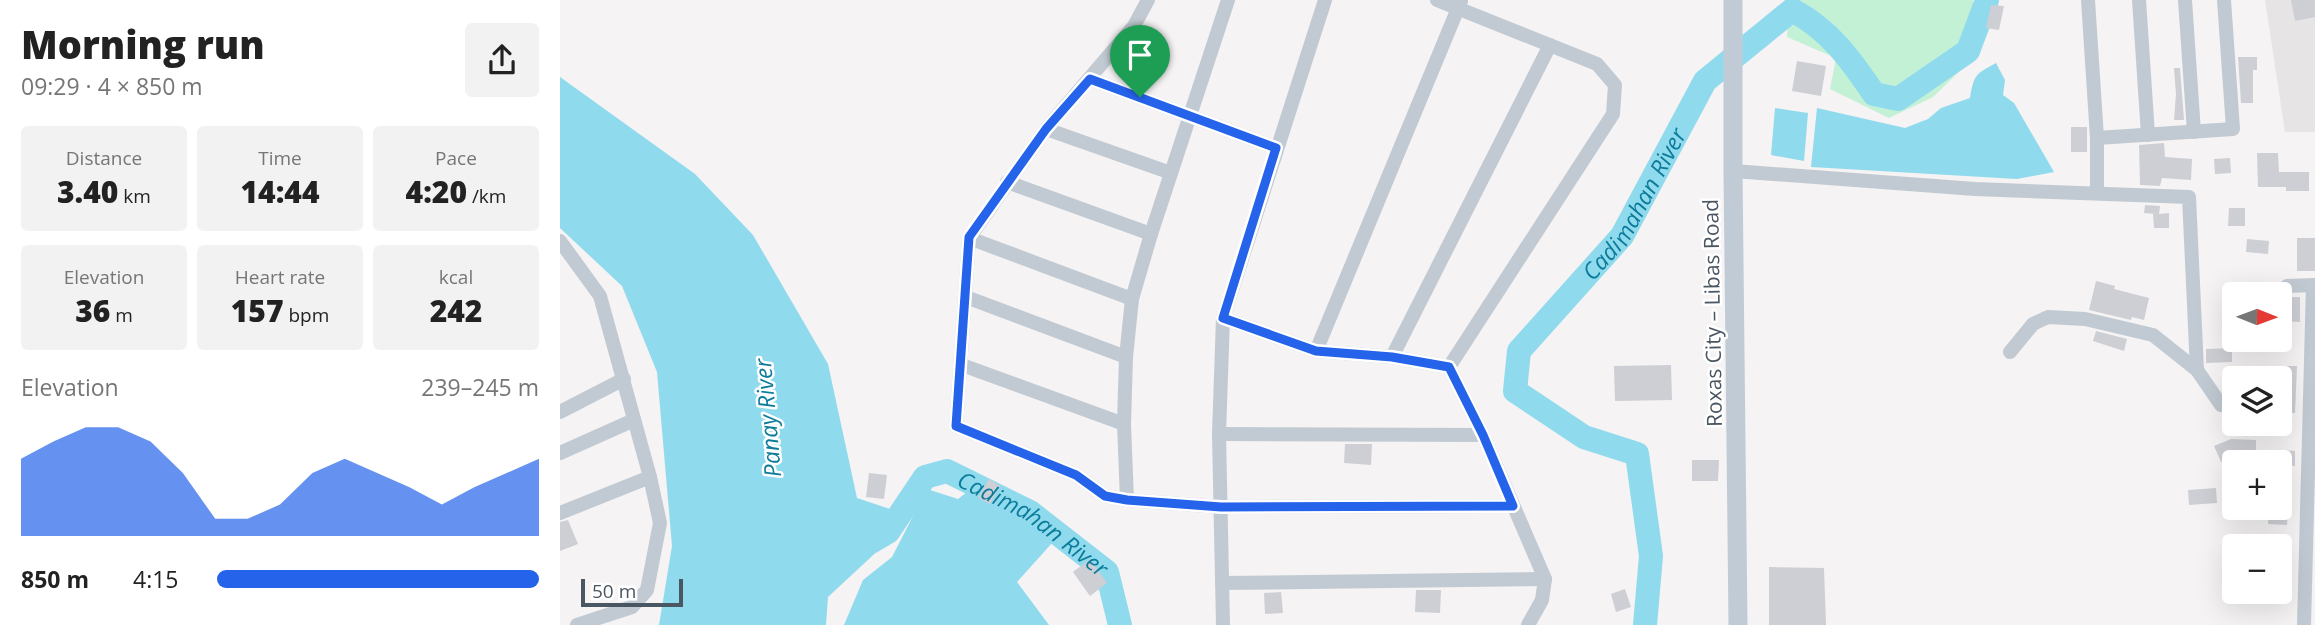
<!DOCTYPE html>
<meta charset="utf-8">
<style>
body{margin:0;font-family:"Open Sans",sans-serif;background:#f2f2f2;color:#222;height:100vh;display:flex;flex-direction:column;font-size:26px;white-space:nowrap}
*{box-sizing:border-box;margin:0}
p{font-size:23px;color:#767676}
.icon{flex:none;width:38px;height:38px;fill:none;stroke:currentColor;stroke-width:2;stroke-linecap:round;stroke-linejoin:round}
.map{position:relative;flex:1;overflow:hidden}
.details{display:flex;flex-direction:column;background:#fff;width:560px}
.details>*{flex:none}
.needle{width:46px;rotate:91deg}
.buttons{position:absolute;left:1662px;top:282px;display:grid;gap:14px}
.buttons a{display:grid;place-items:center;width:70px;height:70px;border-radius:7px;background:#fff;box-shadow:0 7px 28px #0002;font-size:35px}
.scale{position:absolute;left:21px;bottom:18px;width:102px;box-sizing:border-box;padding-left:7px;border:4px solid #4a5661;border-top:0;font-size:19px;line-height:24px;white-space:nowrap;color:#4a5661;-webkit-text-stroke:5px #fff;paint-order:stroke}
.pin{position:absolute;display:grid;place-items:center;width:60px;height:60px;color:#fff;margin:-72px -30px;border-radius:50% 50% 50% 0;rotate:-45deg;box-shadow:0 0 7px #0007}
.pin .icon{rotate:45deg}
.round{display:grid;place-items:center;flex:none;width:74px;height:74px;border-radius:7px;background:#f2f2f2}
.summary{display:flex;align-items:center;justify-content:space-between;height:119px;padding:0 21px}
h1{font-size:38px;font-weight:800;line-height:52px}
.metrics{display:grid;grid-template-columns:repeat(3,1fr);gap:10px;height:119px;padding:7px 21px}
.metrics div{display:grid;align-content:center;border-radius:7px;background:#f2f2f2;text-align:center}
.metrics b{font-size:30px;font-weight:800}
.metrics small{font-size:19px;font-weight:400}
.metrics p{font-size:19px}
.chart{height:196px;padding:14px 21px}
.chart p{display:flex;justify-content:space-between}
.chart svg{width:100%;height:126px;margin-top:7px;fill:#2563eb;opacity:.7}
ul{padding:0 21px;list-style:none;font-size:23px}
li{display:grid;grid-template-columns:112px 84px 1fr;align-items:center;height:52px}
li i{height:18px;border-radius:9px;background:#2563eb}
main{display:flex;flex:1;min-height:0}
.map>svg:first-child{display:block}
.education{fill:#e6e4e5}
.green{fill:#c3f1d5}
.water{fill:#90daee}
.lines{fill:none;stroke-linecap:round;stroke-linejoin:round}
.river{stroke:#90daee;stroke-width:24}
.building{fill:#cdcfd5}
.street{stroke:#c1cad2;stroke-width:14}
.secondary{stroke:#c1cbd6;stroke-width:19}
.route-casing{stroke:#fff;stroke-width:14}
.route{stroke:#2563eb;stroke-width:9}
.labels{text-anchor:middle;dominant-baseline:central;stroke-width:5;stroke-linejoin:round;paint-order:stroke}
.street-label{font-size:21px;fill:#4a5661;stroke:#fff}
.water-label{font-size:23px;font-style:italic;fill:#0c7c9b;stroke:#fff}
</style>
<main>
<section class="details">
<div class="summary"><div><h1>Morning run</h1><p>09:29 · 4 × 850 m</p></div><a class="round"><svg class="icon" aria-label="share" viewBox="0 0 24 24"><path d="M12 15V3M7 8l5-5 5 5M5 13v7h14v-7"/></svg></a></div>
<div class="metrics">
<div><p>Distance</p><b>3.40<small> km</small></b></div>
<div><p>Time</p><b>14:44</b></div>
<div><p>Pace</p><b>4:20<small> /km</small></b></div>
</div>
<div class="metrics">
<div><p>Elevation</p><b>36<small> m</small></b></div>
<div><p>Heart rate</p><b>157<small> bpm</small></b></div>
<div><p>kcal</p><b>242</b></div>
</div>
<div class="chart"><p><span>Elevation</span>239–245 m</p>
<svg viewBox="0 0 160 44" preserveAspectRatio="none"><path d="M0 44V17L10 11L20 6L30 6L40 11L50 22L60 38L70 38L80 33L90 22L100 17L110 22L120 27L130 33L140 27L150 22L160 17V44z"/></svg>
</div>
<ul>
<li><b>850 m</b>4:15<i style="width:100%"></i></li>
</ul>
</section>
<div class="map">
<svg width="1755" height="625" viewBox="0 0 1755 625">
<rect width="100%" height="100%" fill="#f5f3f3"/>
<path class="education" d="M 1705,0 L 1755,0 L 1755,132 L 1725,132 Z"/>
<path class="green" d="M 1229,0 L 1413,0 L 1413,58 L 1373,97 L 1329,118 L 1270,89 L 1276,58 L 1227,37 Z"/>
<g class="water">
<path d="M 1436,63 L 1445,80 L 1443,95 L 1454,103 L 1494,172 L 1457,179 L 1251,167 L 1257,108 L 1345,128 L 1368,119 L 1381,108 L 1410,98 C 1414,74 1416,74 1436,63 Z"/>
<path d="M 0,77 L 135,174 L 193,235 L 268,364 L 297,498 L 333,510 L 338,532 L 268,597 L 266,625 L 99,625 L 112,546 L 97,372 L 62,286 L 0,228 Z"/>
<path d="M 1215,108 L 1248,113 L 1244,161 L 1211,155 Z"/>
<path d="M 423,488 L 475,515 L 501,533 L 457,582 L 489,625 L 284,625 L 303,580 L 332,557 L 367,489 L 398,499 L 411,489 Z"/>
</g>
<g class="lines">
<g class="river">
<path id="s1" d="M 311,542 L 328,532 L 365,477 L 387,471 L 470,512 L 547,572 L 560,625"/>
<path id="s2" d="M 1085,625 L 1091,556 L 1077,454 L 1024,437 L 955,391 L 959,351 L 1062,236 L 1145,81 L 1232,10 C 1269,29 1291,60 1314,94 L 1338,99 L 1408,51 L 1427,0"/>
</g>
</g>
<g class="building">
<path d="M 1731,0 L 1755,0 L 1755,17 L 1735,21 Z"/>
<path d="M 1431,5 L 1444,6 L 1439,30 L 1426,28 Z"/>
<path d="M 1678,57 L 1697,57 L 1697,70 L 1693,70 L 1693,103 L 1681,103 Z"/>
<path d="M 1237,61 L 1266,66 L 1261,96 L 1232,91 Z"/>
<path d="M 1614,68 L 1620,68 L 1624,120 L 1614,120 L 1616,94 Z"/>
<rect x="1511" y="127" width="16" height="25"/>
<path d="M 1604,143 L 1605,157 L 1632,159 L 1631,180 L 1602,178 L 1600,186 L 1580,185 L 1579,145 Z"/>
<path d="M 1697,153 L 1718,153 L 1719,172 L 1749,172 L 1749,191 L 1726,191 L 1726,187 L 1698,187 Z"/>
<path d="M 1670,158 L 1671,173 L 1655,174 L 1654,159 Z"/>
<path d="M 1585,205 L 1600,206 L 1599,214 L 1609,213 L 1609,228 L 1594,228 L 1593,214 L 1596,214 L 1584,213 Z"/>
<path d="M 1669,208 L 1685,208 L 1685,226 L 1668,226 Z"/>
<rect x="1737" y="238" width="18" height="33"/>
<path d="M 1687,239 L 1709,241 L 1708,254 L 1686,252 Z"/>
<path d="M 1536,281 L 1555,286 L 1554,289 L 1589,298 L 1584,320 L 1572,317 L 1571,320 L 1529,310 Z"/>
<path d="M 1720,297 L 1740,297 L 1740,322 L 1720,321 Z"/>
<path d="M 1536,331 L 1567,339 L 1564,351 L 1533,341 Z"/>
<path d="M 1672,348 L 1672,362 L 1646,363 L 1646,349 Z"/>
<path d="M 1111,365 L 1112,400 L 1055,401 L 1054,366 Z"/>
<path d="M 1708,366 L 1737,366 L 1735,413 L 1720,412 L 1720,378 L 1708,378 Z"/>
<path d="M 1671,439 L 1696,440 L 1696,455 L 1677,455 L 1661,462 L 1654,446 Z"/>
<path d="M 785,444 L 812,444 L 811,465 L 784,463 Z"/>
<path d="M 1715,450 L 1735,451 L 1735,466 L 1720,465 L 1720,462 L 1714,462 Z"/>
<path d="M 1132,460 L 1159,460 L 1158,481 L 1132,481 Z"/>
<path d="M 309,473 L 327,475 L 324,499 L 306,497 Z"/>
<path d="M 429,479 L 440,486 L 430,504 L 418,498 Z"/>
<path d="M 1656,488 L 1657,503 L 1629,505 L 1628,490 Z"/>
<path d="M 1709,508 L 1728,508 L 1727,525 L 1708,524 Z"/>
<path d="M 8,520 L 18,544 L 0,551 L 0,522 Z"/>
<path d="M 530,559 L 547,583 L 530,596 L 513,572 Z"/>
<path d="M 1209,567 L 1264,568 L 1266,625 L 1209,625 Z"/>
<path d="M 1065,589 L 1071,607 L 1056,612 L 1051,594 Z"/>
<path d="M 856,590 L 881,590 L 880,613 L 855,612 Z"/>
<path d="M 721,592 L 723,613 L 705,614 L 704,593 Z"/>
</g>
<g class="lines">
<g class="street">
<path d="M 588,0 L 574,26 L 486,129 L 409,238 L 396,426 L 516,475 L 545,496 L 567,500 L 661,507 L 953,506"/>
<path d="M 877,0 L 1037,64 L 1055,85 L 1053,114 L 889,367"/>
<path d="M 1528,0 L 1537,138 L 1537,192"/>
<path d="M 1579,0 L 1588,135"/>
<path d="M 1625,0 L 1634,132"/>
<path d="M 530,79 L 716,148"/>
<path d="M 486,129 L 611,173"/>
<path d="M 1537,138 L 1673,129 L 1664,0"/>
<path d="M 1173,171 L 1415,189 L 1629,197 L 1637,370 L 1661,405"/>
<path d="M 447,182 L 591,234"/>
<path d="M 409,238 L 572,299"/>
<path d="M 0,241 L 40,296 L 90,477 L 100,523 L 87,590 L 72,607 L 17,625"/>
<path d="M 1727,286 L 1755,285"/>
<path d="M 406,297 L 566,357"/>
<path d="M 663,318 L 756,351 L 832,357 L 889,367 L 923,435 L 985,579 L 982,600 L 968,625"/>
<path d="M 756,351 L 901,1"/>
<path d="M 1450,352 L 1473,324 L 1488,317 L 1525,319 L 1593,335 L 1637,370"/>
<path d="M 832,357 L 990,45"/>
<path d="M 402,365 L 564,424"/>
<path d="M 0,412 L 64,379"/>
<path d="M 659,434 L 923,435"/>
<path d="M 0,453 L 74,420"/>
<path d="M 567,500 L 564,424 L 566,357 L 572,299 L 591,234 L 668,0"/>
<path d="M 0,513 L 90,477"/>
<path d="M 662,583 L 985,579"/>
<path d="M 663,625 L 659,434 L 663,318 L 765,0"/>
<path d="M 1744,625 L 1753,285"/>
</g>
<path class="secondary" d="M 1173,0 L 1173,171 L 1178,625"/>
</g>
<g class="lines">
<g class="route-casing">
<path id="route" d="M 530,79 L 716,148 L 663,318 L 756,351 L 832,357 L 889,367 L 923,435 L 953,506 L 661,507 L 567,500 L 545,496 L 516,475 L 396,426 L 409,237 L 486,129 Z"/>
</g>
<use href="#route" class="route"/>
</g>
<g class="labels">
<g class="street-label">
<text transform="translate(1152 313) rotate(-91)">Roxas City – Libas Road</text>
</g>
<g class="water-label">
<text stroke="none"><textPath href="#s2" startOffset="539">Cadimahan River</textPath></text>
<text transform="translate(207 418) rotate(-95)">Panay River</text>
<text stroke="none"><textPath href="#s1" startOffset="210">Cadimahan River</textPath></text>
</g>
</g>
</svg>
<div class="buttons">
<a><svg class="needle" viewBox="-14 -14 28 28"><path d="M0-13l5 13h-10z" fill="#e53935"/><path d="M0 13l5-13h-10z" fill="#767676"/></svg></a>
<a><svg class="icon" aria-label="layers" viewBox="0 0 24 24"><path d="M12 4l9 5-9 5-9-5zM3 14l9 5 9-5"/></svg></a>
<a>+</a>
<a>−</a>
</div>
<div class="scale">50 m</div>
<div class="pin" style="left:580px;top:97px;background:#1e9e55"><svg class="icon" aria-label="arrive" viewBox="0 0 24 24"><path d="M6 21V4h12l-3 4 3 4H6"/></svg></div>
</div>
</main>
